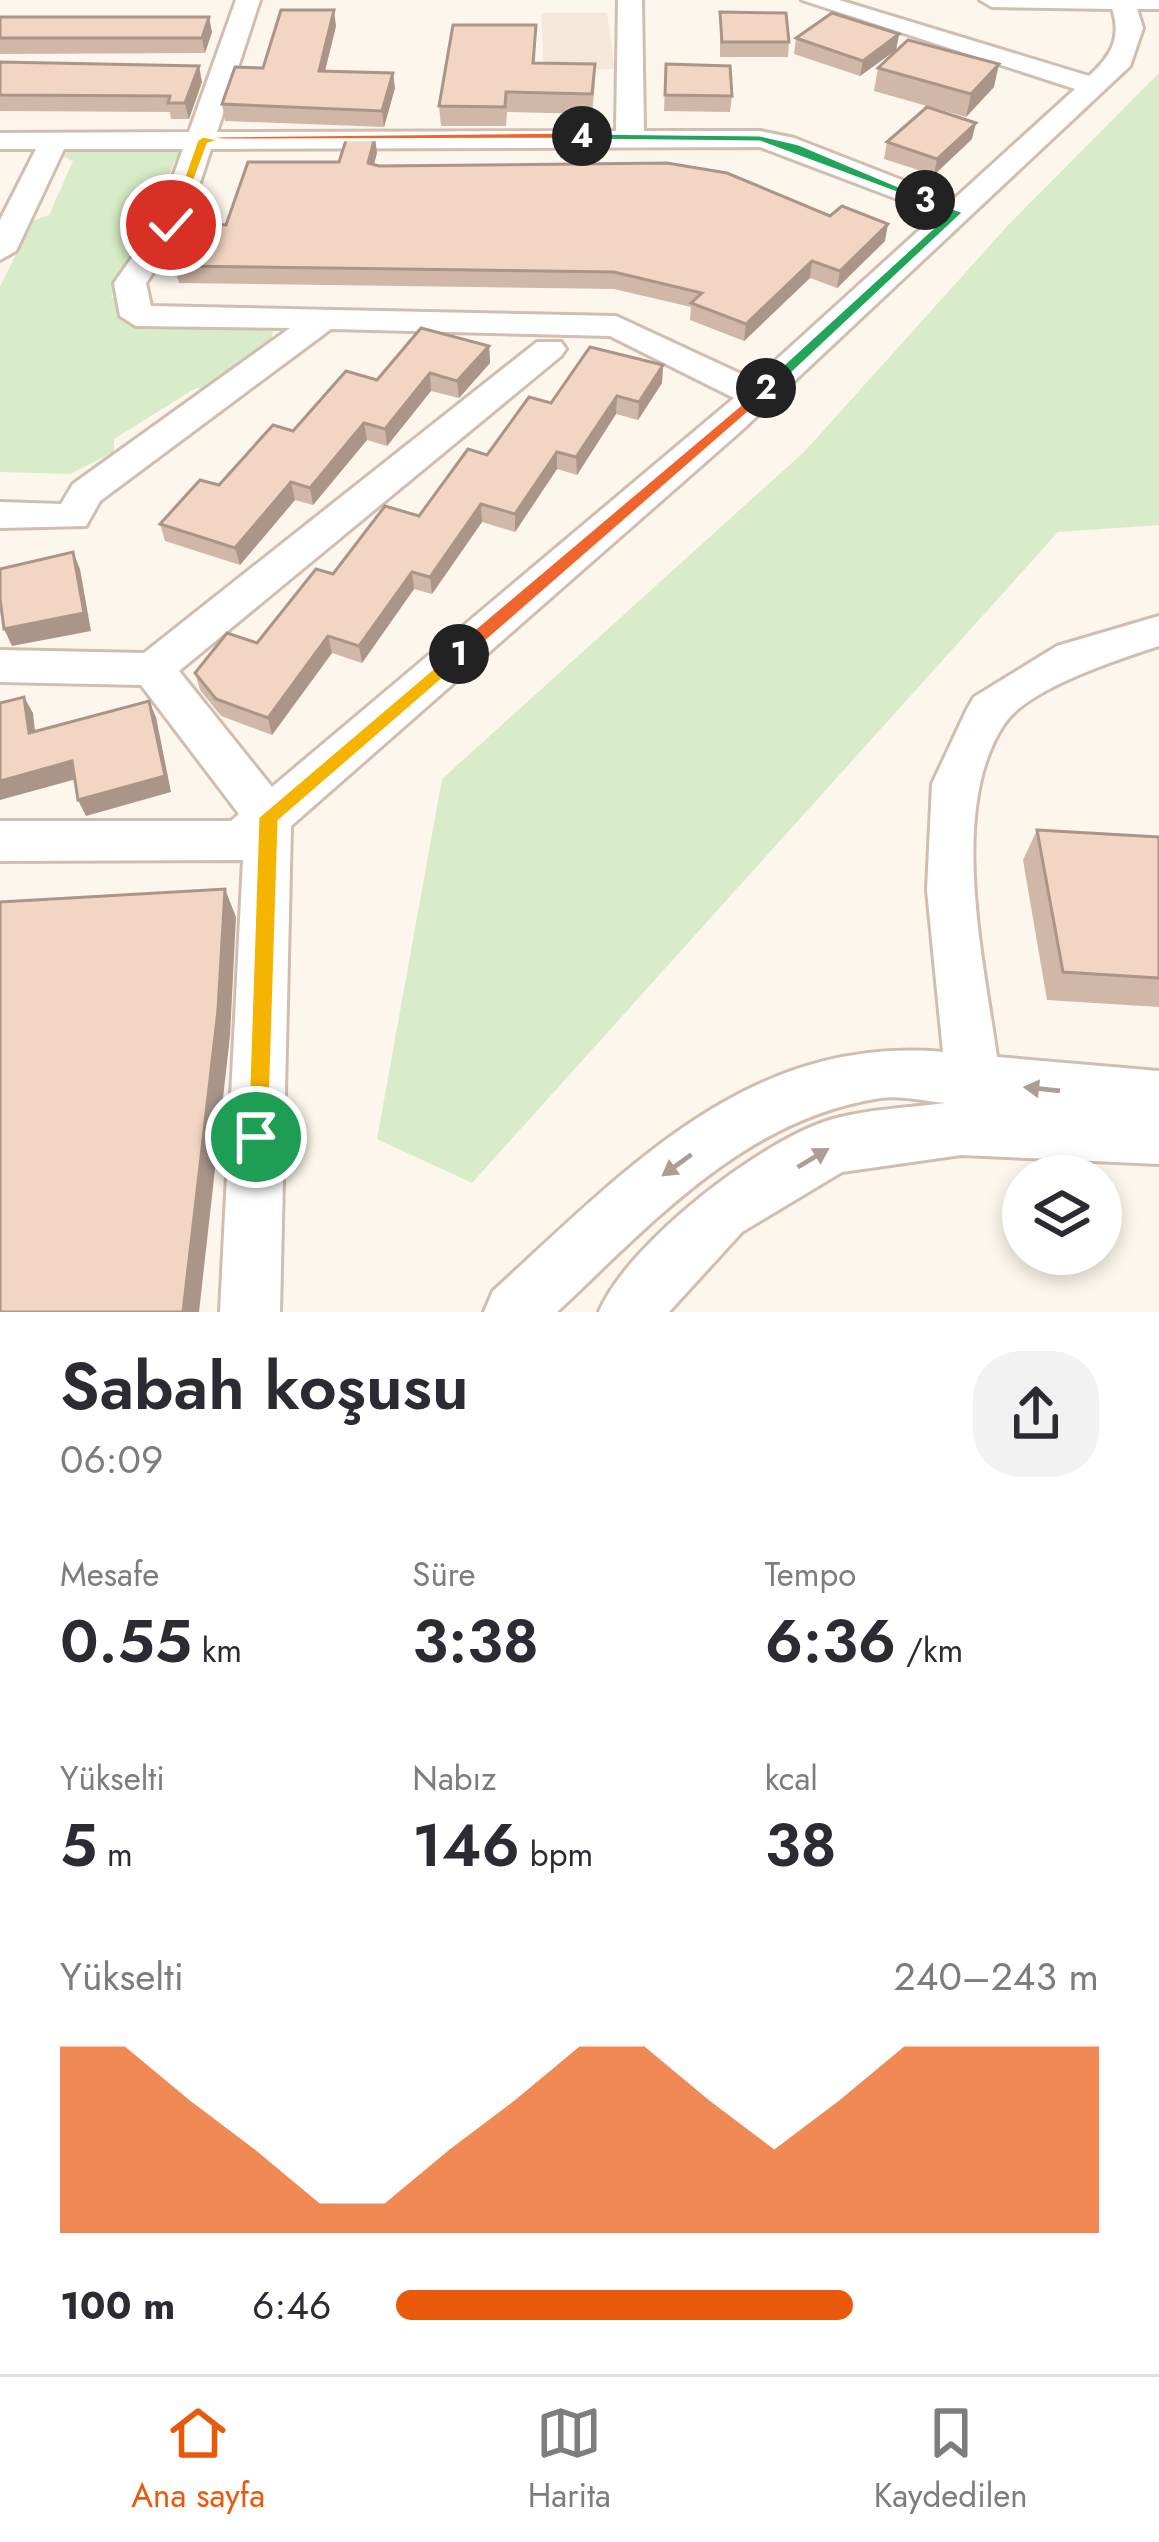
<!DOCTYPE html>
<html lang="tr">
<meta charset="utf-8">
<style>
body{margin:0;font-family:Jost,sans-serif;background:#f2f2f3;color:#2b2b33;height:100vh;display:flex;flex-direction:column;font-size:45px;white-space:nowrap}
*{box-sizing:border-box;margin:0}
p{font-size:39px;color:#7c7c81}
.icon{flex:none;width:66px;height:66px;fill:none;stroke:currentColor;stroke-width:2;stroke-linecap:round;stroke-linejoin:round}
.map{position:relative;height:1312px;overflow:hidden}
.sheet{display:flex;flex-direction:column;background:#fff;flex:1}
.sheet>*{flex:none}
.controls{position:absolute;left:1002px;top:1155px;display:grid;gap:24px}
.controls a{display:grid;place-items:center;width:120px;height:120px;border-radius:50%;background:#fff;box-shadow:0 6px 18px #0003;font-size:60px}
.pin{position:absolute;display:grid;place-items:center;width:102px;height:102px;color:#fff;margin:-51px;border:6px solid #fff;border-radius:50%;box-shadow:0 3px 12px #0007}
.km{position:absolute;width:60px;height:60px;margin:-30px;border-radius:50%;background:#222;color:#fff;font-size:33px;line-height:60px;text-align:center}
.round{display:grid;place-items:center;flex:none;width:126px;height:126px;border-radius:48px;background:#f2f2f3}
.summary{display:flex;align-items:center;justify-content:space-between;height:204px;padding:0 60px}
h1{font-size:66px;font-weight:600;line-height:90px}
.figures{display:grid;grid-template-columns:repeat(3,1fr);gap:18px;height:204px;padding:12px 60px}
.figures div{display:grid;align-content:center}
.figures b{font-size:60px;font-weight:600}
.figures small{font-size:33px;font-weight:400}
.figures p{font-size:33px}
.chart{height:336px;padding:24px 60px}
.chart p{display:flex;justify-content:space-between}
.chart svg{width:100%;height:216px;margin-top:12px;fill:#ea580c;opacity:.7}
ul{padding:0 60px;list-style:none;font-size:39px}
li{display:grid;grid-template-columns:192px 144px 1fr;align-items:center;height:90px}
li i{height:30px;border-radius:15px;background:#ea580c}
.tabs{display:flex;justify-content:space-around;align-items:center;height:168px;border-top:3px solid #e1e1e2;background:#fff;font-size:33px;color:#7c7c81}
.tabs a{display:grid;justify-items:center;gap:6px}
.tabs .current{color:#ea580c}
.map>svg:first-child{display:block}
.residential{fill:#f5e8da}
.green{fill:#d8ecc9}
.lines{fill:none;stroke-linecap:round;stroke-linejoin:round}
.minor-casing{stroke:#d1beb0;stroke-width:6}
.minor{fill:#fff;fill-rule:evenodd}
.wall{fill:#d1b7a8}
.shaded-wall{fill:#aa9588}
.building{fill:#f3d5c3;stroke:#aa9588;stroke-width:3}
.oneway{fill:#af9d94}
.split-1{fill:#f5b400;stroke:#fff;stroke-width:3}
.split-2{fill:#f0652b;stroke:#fff;stroke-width:3}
.split-3{fill:#22a559;stroke:#fff;stroke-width:3}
.split-4{fill:#22a559;stroke:#fff;stroke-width:3}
.split-5{fill:#f0652b;stroke:#fff;stroke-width:3}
.split-6{fill:#f5b400;stroke:#fff;stroke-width:3}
</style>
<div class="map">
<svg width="1159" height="1312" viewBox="0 0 1159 1312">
<rect width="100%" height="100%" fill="#fdf6ec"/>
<path class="residential" d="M 541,13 L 607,13 L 615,69 L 544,71 Z"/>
<g class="green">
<path d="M 1159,73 L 1159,525 L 1058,532 L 472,1183 L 377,1139 L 442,779 L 805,451 L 1010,223 Z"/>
<path d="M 71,143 L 183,144 L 111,297 L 275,320 L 270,347 L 214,390 L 196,388 L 114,439 L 114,452 L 70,474 L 0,472 L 0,287 L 32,221 L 49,215 L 73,161 L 64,157 Z"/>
</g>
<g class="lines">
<g class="minor-casing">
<g id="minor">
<path d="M 236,0 L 260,0 L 217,132 L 616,131 L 618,0 L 642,0 L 644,131 L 760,131 L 794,138 L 953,200 L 1075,89 L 802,0 L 839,0 L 1089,76 C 1111,56 1122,38 1112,9 L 992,7 L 980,0 L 1159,0 L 1159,9 L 1137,9 L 1143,28 L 1130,66 L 741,431 L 291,826 L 280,1312 L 220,1312 L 243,860 L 0,861 L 0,821 L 231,821 L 239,814 L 141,685 L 0,682 L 0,650 L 144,653 L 537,342 L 561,342 L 566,349 L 561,356 L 179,671 L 272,787 L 734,398 L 610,336 L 331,329 L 100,501 L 86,526 L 0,528 L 0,502 L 61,504 L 73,484 L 290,328 L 136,326 L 120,316 L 114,283 L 156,224 L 183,149 L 64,149 L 16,251 L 0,260 L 0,220 L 36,149 L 0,149 L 0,133 L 189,132 ZM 760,147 L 937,214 L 754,380 L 616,316 L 151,306 L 146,283 L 186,225 L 211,149 Z"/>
<path d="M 1159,616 L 1159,646 C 1119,659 1029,688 1005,723 C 947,807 984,961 997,1057 L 1159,1071 L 1159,1164 L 961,1155 L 842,1172 L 742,1232 L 669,1312 L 599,1312 C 627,1244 762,1139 833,1119 C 868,1109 909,1108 945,1103 C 925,1101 900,1095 881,1098 C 745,1118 652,1223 557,1312 L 484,1312 L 493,1291 C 626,1170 748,1035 943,1052 L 927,890 L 932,784 L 967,709 L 974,697 L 1057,646 Z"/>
</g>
</g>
<use href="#minor" class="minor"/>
</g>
<g class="wall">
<path d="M 720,12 L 789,42 L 788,57 L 720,57 Z"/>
<path d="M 0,17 L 212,32 L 205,53 L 0,54 Z"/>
<path d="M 536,25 L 535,63 L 595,83 L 592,114 L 507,112 L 506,126 L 441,126 L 439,106 Z"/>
<path d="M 336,26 L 325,71 L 395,88 L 384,127 L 225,121 L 222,104 L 263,68 Z"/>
<path d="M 899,34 L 896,50 L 860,76 L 794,54 L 796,38 Z"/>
<path d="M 0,62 L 202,82 L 189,119 L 171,119 L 170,112 L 0,111 Z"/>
<path d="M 666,64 L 732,96 L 730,112 L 664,111 Z"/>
<path d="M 878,68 L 994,87 L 966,117 L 874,91 Z"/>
<path d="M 972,139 L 934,175 L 884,159 L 887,142 Z"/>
<path d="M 377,153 L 374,164 L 885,241 L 837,288 L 810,278 L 744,341 L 690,320 L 691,307 L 614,289 L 179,283 L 174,266 L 226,225 L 339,162 Z"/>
<path d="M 489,346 L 490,363 L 459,398 L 431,391 L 387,446 L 367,440 L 313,505 L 295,500 L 240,565 L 165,541 L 160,524 L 219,485 L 293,431 L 377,380 Z"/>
<path d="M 663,365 L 662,383 L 638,420 L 616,414 L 577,475 L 557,469 L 515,532 L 482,522 L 432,594 L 414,589 L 362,663 L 332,653 L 272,735 L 221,716 L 200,690 L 195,673 L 257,643 L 333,574 L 419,516 L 487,455 L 551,403 Z"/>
<path d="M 1037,830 L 1159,837 L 1159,1007 L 1047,1000 L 1023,860 Z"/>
</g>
<g class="shaded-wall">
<path d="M 334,10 L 336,26 L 321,87 L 319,71 Z"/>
<path d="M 209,17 L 212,32 L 205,53 L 202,38 Z"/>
<path d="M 899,34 L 896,50 L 860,76 L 863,61 Z"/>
<path d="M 999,64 L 994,87 L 966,117 L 971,94 Z"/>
<path d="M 199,66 L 202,82 L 189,119 L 185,103 Z"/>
<path d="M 393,73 L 395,88 L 384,127 L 382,111 Z"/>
<path d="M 976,123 L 972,139 L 934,175 L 937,159 Z"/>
<path d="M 375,137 L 377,153 L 370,179 L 368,163 Z"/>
<path d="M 888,224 L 885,241 L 837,288 L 840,271 Z"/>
<path d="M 812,261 L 810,278 L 744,341 L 746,324 Z"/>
<path d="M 489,346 L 490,363 L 459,398 L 457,381 Z"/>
<path d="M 663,365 L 662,383 L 638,420 L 639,402 Z"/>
<path d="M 430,373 L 431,391 L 387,446 L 385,429 Z"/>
<path d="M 617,396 L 616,414 L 577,475 L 576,457 Z"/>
<path d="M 364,423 L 367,440 L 313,505 L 310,488 Z"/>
<path d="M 557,452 L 557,469 L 515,532 L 515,514 Z"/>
<path d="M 291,482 L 295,500 L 240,565 L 235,548 Z"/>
<path d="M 481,504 L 482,522 L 432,594 L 430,577 Z"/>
<path d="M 73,552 L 80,569 L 91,631 L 12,646 L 4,629 Z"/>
<path d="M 412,572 L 414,589 L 362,663 L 359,646 Z"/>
<path d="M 328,636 L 332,653 L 272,735 L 268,718 Z"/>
<path d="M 24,697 L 33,713 L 37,749 L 29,733 Z"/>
<path d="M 149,701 L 156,717 L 171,792 L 86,816 L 78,800 Z"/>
<path d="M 72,761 L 80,778 L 0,800 L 0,781 Z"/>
<path d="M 225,889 L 236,917 L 230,1036 L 199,1312 L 183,1312 Z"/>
</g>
<g class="building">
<path d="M 281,10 L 334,10 L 319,71 L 393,73 L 382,111 L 222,104 L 235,67 L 263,68 Z"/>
<path d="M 720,12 L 786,13 L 789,42 L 722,42 Z"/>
<path d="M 832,13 L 899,34 L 863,61 L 796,38 Z"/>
<path d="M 0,17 L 209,17 L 202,38 L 0,38 Z"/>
<path d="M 453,25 L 536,25 L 533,63 L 595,64 L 592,94 L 506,92 L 505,107 L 439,106 Z"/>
<path d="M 908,40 L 999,64 L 971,94 L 878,68 Z"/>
<path d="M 0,62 L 199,66 L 185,103 L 168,103 L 170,96 L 0,95 Z"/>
<path d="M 666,64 L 730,66 L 732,96 L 665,95 Z"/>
<path d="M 927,107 L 976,123 L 937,159 L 887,142 Z"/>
<path d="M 347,137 L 375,137 L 368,163 L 379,166 L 667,163 L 727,173 L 830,216 L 842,206 L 888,224 L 840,271 L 812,261 L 746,324 L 691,303 L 702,293 L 614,272 L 174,266 L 196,223 L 226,225 L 248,162 L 339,162 Z"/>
<path d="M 421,328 L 489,346 L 457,381 L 430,373 L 385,429 L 364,423 L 310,488 L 291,482 L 235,548 L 160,524 L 200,480 L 219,485 L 273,425 L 293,431 L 346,371 L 377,380 Z"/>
<path d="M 590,347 L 663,365 L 639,402 L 617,396 L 576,457 L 557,452 L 515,514 L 481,504 L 430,577 L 412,572 L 359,646 L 328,636 L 268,718 L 216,699 L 195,673 L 227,633 L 257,643 L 316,569 L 333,574 L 385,506 L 419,516 L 468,449 L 487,455 L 529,397 L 551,403 Z"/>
<path d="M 73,552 L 84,613 L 4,629 L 0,599 L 0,569 Z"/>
<path d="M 24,697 L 29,733 L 149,701 L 165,776 L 78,800 L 72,761 L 0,781 L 0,703 Z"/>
<path d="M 1037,830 L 1159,837 L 1159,978 L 1063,972 Z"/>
<path d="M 225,889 L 218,1010 L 183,1312 L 0,1312 L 0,902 Z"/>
</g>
<defs><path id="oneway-solid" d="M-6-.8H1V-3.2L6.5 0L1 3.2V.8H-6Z" transform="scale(3)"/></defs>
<g class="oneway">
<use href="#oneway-solid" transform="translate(1042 1089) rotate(-174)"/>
<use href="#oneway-solid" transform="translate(813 1158) rotate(-31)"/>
<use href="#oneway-solid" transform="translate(677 1165) rotate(144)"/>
</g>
<path class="split-1" d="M 459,646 L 466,648 L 466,659 L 279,821 L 269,1137 L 266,1146 L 247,1146 L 258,817 Z"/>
<path class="split-2" d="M 766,383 L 772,392 L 466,659 L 452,659 L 452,648 Z"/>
<path class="split-3" d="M 921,197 L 964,212 L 772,392 L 761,392 L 761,385 L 948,214 L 921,202 Z"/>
<path class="split-4" d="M 577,133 L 760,135 L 799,144 L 932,200 L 921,202 L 760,142 L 582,140 Z"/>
<path class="split-5" d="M 582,132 L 586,139 L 209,140 L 216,136 Z"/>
<path class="split-6" d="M 203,136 L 222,140 L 208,144 L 178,225 L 166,228 L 197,140 Z"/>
</svg>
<div class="controls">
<a><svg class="icon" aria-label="layers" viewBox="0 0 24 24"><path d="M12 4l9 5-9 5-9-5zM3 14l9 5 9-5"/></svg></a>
</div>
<div class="pin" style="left:256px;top:1137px;background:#1e9e55"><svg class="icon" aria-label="arrive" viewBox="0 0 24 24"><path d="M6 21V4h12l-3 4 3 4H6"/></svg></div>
<div class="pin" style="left:171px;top:225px;background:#d93025"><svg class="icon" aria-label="check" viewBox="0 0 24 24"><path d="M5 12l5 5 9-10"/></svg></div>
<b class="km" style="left:459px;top:654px">1</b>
<b class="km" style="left:766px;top:388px">2</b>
<b class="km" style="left:925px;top:200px">3</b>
<b class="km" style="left:582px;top:136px">4</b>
</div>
<section class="sheet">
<div class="summary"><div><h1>Sabah koşusu</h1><p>06:09</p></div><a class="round"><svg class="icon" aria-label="share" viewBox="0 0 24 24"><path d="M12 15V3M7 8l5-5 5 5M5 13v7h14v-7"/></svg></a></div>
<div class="figures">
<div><p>Mesafe</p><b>0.55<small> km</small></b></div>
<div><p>Süre</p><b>3:38</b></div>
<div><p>Tempo</p><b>6:36<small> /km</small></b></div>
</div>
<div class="figures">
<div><p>Yükselti</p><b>5<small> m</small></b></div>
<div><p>Nabız</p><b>146<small> bpm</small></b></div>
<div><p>kcal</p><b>38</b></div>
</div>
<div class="chart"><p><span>Yükselti</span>240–243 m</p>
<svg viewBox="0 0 160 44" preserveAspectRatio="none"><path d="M0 44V6L10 6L20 17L30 27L40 38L50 38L60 27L70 17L80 6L90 6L100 17L110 27L120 17L130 6L140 6L150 6L160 6V44z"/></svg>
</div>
<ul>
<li><b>100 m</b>6:46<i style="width:65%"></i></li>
</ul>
</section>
<nav class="tabs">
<a class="current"><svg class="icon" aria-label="home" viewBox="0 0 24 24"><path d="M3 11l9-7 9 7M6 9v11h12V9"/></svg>Ana sayfa</a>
<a><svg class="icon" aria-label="map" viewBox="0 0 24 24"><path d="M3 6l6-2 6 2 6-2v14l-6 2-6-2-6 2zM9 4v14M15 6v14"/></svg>Harita</a>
<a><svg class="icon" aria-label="saved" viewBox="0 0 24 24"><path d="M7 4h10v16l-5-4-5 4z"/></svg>Kaydedilen</a>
</nav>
